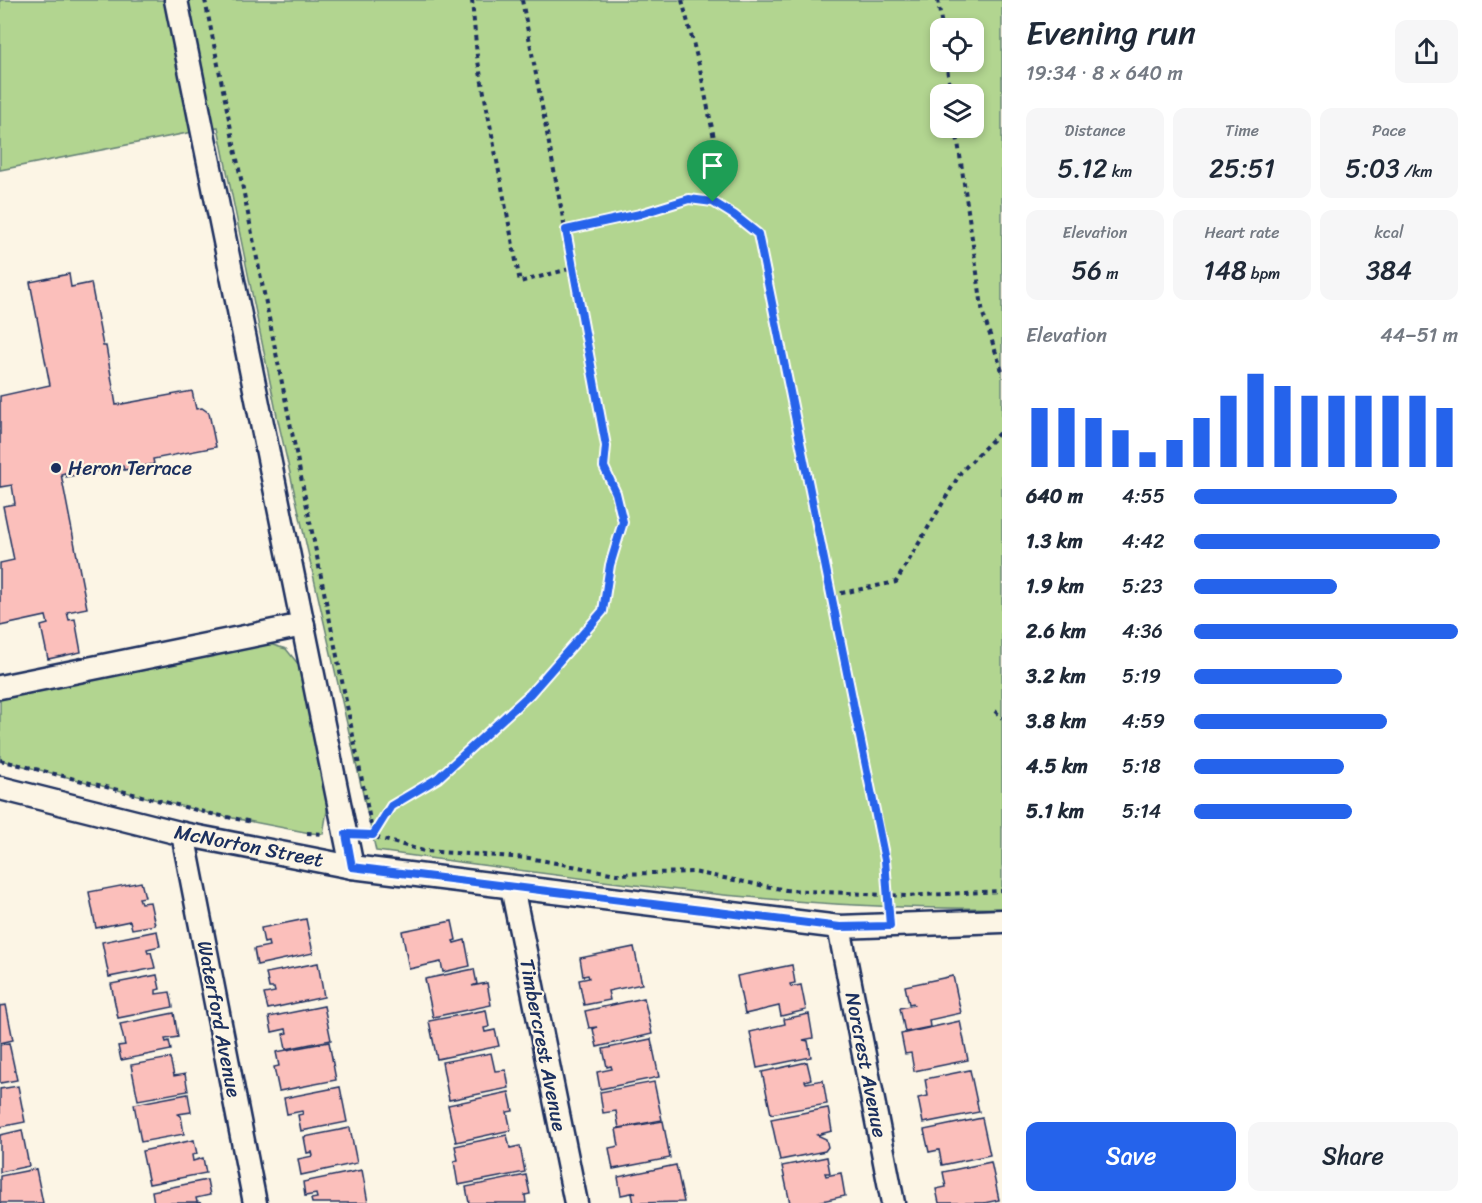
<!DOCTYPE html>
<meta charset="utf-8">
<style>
body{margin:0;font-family:Sriracha,sans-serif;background:#f6f6f7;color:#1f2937;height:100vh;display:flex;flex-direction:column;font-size:22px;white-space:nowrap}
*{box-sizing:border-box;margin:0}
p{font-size:20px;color:#747a83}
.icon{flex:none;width:33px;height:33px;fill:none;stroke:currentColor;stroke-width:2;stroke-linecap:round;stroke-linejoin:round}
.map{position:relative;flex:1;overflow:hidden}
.panel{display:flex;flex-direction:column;background:#fff;width:480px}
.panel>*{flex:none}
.tools{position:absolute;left:930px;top:18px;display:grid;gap:12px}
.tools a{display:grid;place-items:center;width:54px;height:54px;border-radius:12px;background:#fff;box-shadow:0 3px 9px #0003;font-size:30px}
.pin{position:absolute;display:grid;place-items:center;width:51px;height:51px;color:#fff;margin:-62px -26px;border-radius:50% 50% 50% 0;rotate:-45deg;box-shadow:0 0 6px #0007}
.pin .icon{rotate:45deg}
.round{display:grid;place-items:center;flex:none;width:63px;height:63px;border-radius:12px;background:#f6f6f7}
.summary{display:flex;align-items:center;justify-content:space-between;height:102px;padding:0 24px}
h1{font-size:33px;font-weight:600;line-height:45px}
.figures{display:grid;grid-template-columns:repeat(3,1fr);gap:9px;height:102px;padding:6px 24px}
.figures div{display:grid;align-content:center;border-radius:12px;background:#f6f6f7;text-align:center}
.figures b{font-size:26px;font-weight:600}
.figures small{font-size:16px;font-weight:400}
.figures p{font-size:16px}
.chart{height:168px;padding:12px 24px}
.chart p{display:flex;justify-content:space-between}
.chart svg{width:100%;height:108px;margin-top:6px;stroke:#2563eb;stroke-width:6}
.primary-button{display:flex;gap:12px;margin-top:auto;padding:12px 24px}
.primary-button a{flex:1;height:69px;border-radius:12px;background:#2563eb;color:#fff;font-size:24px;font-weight:600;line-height:69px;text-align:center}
.primary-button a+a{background:#f6f6f7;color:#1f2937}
ul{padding:0 24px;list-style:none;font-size:20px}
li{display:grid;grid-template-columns:96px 72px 1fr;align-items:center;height:45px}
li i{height:15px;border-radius:8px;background:#2563eb}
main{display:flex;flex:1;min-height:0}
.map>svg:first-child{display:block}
.green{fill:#b2d590;stroke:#668277;stroke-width:1.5;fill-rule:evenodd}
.building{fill:#fbbfbb;stroke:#1b2f5e;stroke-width:1.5}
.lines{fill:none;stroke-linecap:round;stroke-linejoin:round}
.minor-casing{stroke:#1b2f5e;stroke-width:27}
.path{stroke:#1b2f5e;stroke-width:4;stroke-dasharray:4.5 4.5;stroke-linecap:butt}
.minor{stroke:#fcf5e5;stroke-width:22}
.route-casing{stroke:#fff;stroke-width:12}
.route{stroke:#2563eb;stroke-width:8}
.poi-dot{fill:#1b2f5e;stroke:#fcf5e5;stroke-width:2}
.labels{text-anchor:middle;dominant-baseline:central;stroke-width:4.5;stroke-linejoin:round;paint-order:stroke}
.poi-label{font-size:20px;fill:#1b2f5e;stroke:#fcf5e5;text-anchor:start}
.street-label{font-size:20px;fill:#1b2f5e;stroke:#fcf5e5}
</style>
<main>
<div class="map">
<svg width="1002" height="1203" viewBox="0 0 1002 1203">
<rect width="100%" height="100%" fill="#fcf5e5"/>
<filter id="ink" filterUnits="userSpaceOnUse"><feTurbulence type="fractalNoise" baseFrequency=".0167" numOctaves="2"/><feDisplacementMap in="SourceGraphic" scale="12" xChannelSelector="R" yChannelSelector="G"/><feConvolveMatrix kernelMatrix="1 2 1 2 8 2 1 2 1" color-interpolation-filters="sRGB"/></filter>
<g filter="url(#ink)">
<g class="green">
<path d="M 0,0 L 1002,0 L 1002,908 C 792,912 584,878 376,851 L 277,416 L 218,127 L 0,170 ZM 940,28 L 974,28 L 974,62 L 940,62 ZM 940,94 L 974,94 L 974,128 L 940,128 Z"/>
<path d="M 266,643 L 286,649 L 299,665 L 328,805 L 323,834 L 310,833 L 212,814 L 0,760 L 0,695 Z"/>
</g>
<g class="building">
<path d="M 69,274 L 71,287 L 91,283 L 103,346 L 106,346 L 116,405 L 192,391 L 196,409 L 202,408 L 209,413 L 216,447 L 153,459 L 154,464 L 124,470 L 123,466 L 66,477 L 65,473 L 61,474 L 87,608 L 67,612 L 69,620 L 75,619 L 81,652 L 48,659 L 41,626 L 48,624 L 46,616 L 0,626 L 0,563 L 14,560 L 3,506 L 15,504 L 12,485 L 0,487 L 0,396 L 50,385 L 30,282 Z"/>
<path d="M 141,882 L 145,897 L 139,898 L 141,903 L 150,902 L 155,925 L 132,929 L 130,921 L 96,928 L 89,892 Z"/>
<path d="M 306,919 L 313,953 L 257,965 L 254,949 L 269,946 L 268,942 L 264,943 L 261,928 Z"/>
<path d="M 452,921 L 456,940 L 453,941 L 454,943 L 465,940 L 470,966 L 443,972 L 441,962 L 409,969 L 402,931 Z"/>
<path d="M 157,931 L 160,946 L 147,949 L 148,953 L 151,952 L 155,968 L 109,977 L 102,942 Z"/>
<path d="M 634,947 L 642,984 L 608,991 L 610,1000 L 584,1005 L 579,980 L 589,978 L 588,975 L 583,976 L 580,958 Z"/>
<path d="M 318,963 L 324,997 L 268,1009 L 264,994 L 275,992 L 274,988 L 269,988 L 266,973 Z"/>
<path d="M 792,965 L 795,983 L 790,984 L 791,987 L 801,985 L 806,1010 L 781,1016 L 779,1006 L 745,1014 L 737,976 Z"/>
<path d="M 474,969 L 477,984 L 472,986 L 487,983 L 491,1005 L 433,1017 L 425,979 Z"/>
<path d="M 157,975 L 160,989 L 156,990 L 156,994 L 170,992 L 173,1007 L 118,1018 L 111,984 Z"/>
<path d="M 953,976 L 961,1013 L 929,1020 L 930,1027 L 905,1032 L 900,1008 L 914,1005 L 913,1003 L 909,1004 L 905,986 Z"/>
<path d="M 644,998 L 652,1034 L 597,1047 L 593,1029 L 597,1027 L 589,1028 L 585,1011 Z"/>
<path d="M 6,1005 L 13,1040 L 0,1043 L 0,1006 Z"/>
<path d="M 324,1006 L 331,1040 L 286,1049 L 283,1034 L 287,1033 L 286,1029 L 272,1032 L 269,1017 Z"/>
<path d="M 486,1010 L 489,1027 L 484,1028 L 485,1032 L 495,1030 L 499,1046 L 437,1059 L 429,1021 Z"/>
<path d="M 174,1013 L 178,1037 L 165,1039 L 166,1042 L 169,1041 L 171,1050 L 121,1060 L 118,1046 L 125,1045 L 120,1024 Z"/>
<path d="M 809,1014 L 813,1038 L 803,1040 L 808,1041 L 811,1057 L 757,1068 L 750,1032 L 785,1024 L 784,1019 Z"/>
<path d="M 960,1021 L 968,1060 L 914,1071 L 911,1053 L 905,1054 L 901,1034 Z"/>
<path d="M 651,1039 L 659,1077 L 600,1089 L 597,1072 L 612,1069 L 611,1066 L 607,1067 L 603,1049 Z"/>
<path d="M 329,1042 L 336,1080 L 279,1091 L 274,1067 L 279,1066 L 276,1052 Z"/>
<path d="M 9,1043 L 17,1080 L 0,1083 L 0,1045 Z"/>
<path d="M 491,1053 L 495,1071 L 506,1070 L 509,1088 L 449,1100 L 442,1062 Z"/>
<path d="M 170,1058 L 174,1076 L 185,1074 L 188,1091 L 138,1100 L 131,1065 Z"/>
<path d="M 807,1062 L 811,1079 L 805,1081 L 806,1083 L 823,1080 L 827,1104 L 771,1114 L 762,1072 Z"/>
<path d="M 970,1070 L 979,1112 L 923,1123 L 918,1098 L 928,1096 L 925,1079 Z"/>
<path d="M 654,1082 L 662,1120 L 619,1128 L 616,1111 L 603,1113 L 600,1092 Z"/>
<path d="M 18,1086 L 25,1122 L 0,1127 L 0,1089 Z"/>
<path d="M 340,1087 L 347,1122 L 301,1131 L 298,1115 L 303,1114 L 302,1111 L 287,1114 L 284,1098 Z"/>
<path d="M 509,1092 L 513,1111 L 507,1112 L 511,1130 L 456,1142 L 448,1105 Z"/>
<path d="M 188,1094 L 191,1112 L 178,1114 L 181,1116 L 184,1134 L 141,1142 L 134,1104 Z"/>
<path d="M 828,1108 L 832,1131 L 817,1135 L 826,1139 L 828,1147 L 825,1151 L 780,1160 L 771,1119 Z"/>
<path d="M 982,1118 L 990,1155 L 942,1165 L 939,1150 L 929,1152 L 924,1130 Z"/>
<path d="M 663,1121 L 670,1158 L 613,1169 L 609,1148 L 619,1146 L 616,1129 Z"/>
<path d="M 350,1128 L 357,1163 L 301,1175 L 298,1159 L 313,1156 L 312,1152 L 307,1153 L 304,1137 Z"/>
<path d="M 22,1130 L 29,1166 L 0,1172 L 0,1135 Z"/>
<path d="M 507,1135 L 510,1148 L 520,1146 L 525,1172 L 458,1185 L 454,1161 L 458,1160 L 455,1146 Z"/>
<path d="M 194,1140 L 197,1154 L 192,1155 L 193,1161 L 203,1158 L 206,1173 L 149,1184 L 142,1151 Z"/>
<path d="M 827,1157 L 830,1173 L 825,1173 L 826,1176 L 841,1173 L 845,1196 L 813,1203 L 790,1203 L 782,1166 Z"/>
<path d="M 991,1162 L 999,1200 L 984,1203 L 939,1203 L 936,1189 L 946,1187 L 943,1172 Z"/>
<path d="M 676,1165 L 684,1202 L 634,1203 L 632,1194 L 636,1192 L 621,1195 L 618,1177 Z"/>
<path d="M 36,1169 L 43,1203 L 0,1203 L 0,1176 Z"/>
<path d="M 362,1170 L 368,1203 L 312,1203 L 311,1199 L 317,1198 L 316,1194 L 305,1196 L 303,1182 Z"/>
<path d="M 526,1175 L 530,1194 L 525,1195 L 526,1203 L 469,1203 L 466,1187 Z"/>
<path d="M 207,1180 L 210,1195 L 196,1198 L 197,1202 L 201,1203 L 154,1203 L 152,1191 Z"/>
</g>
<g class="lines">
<g class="minor-casing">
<g id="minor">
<path d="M 176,0 L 352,867"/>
<path d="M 0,687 L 303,625"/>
<path d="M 0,788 L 183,834 L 352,867 L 839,927 L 1002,921"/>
<path d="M 183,834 L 255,1203"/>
<path d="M 512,887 L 576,1203"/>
<path d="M 839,927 L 893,1203"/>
</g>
</g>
<g class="path">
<path d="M 205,0 L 373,835"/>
<path d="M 472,0 L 477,56 L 520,282 L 573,268"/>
<path d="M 522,0 L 565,229 L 640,214 L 689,199 L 713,202 L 758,234 L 885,860 L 888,905"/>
<path d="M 682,0 L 700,69 L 716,148 L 713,202"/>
<path d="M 938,0 L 942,28"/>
<path d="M 946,62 L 951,94"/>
<path d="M 956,128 L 983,314 L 1002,371"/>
<path d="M 832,595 L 896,582 L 961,472 L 1002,430"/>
<path d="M 995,711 L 1002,718"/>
<path d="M 0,760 L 212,814 L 252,822"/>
<path d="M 307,833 L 323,834"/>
<path d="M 367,835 L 424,851 L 529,858 L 616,874 L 693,872 L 786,890 L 906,896 L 1002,891"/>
<path d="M 373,835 L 391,806 L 438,778 L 530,694 L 603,611 L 610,565 L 623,522 L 616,493 L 604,467 L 606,446 L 565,229"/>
</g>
<use href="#minor" class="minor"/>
</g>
</g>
<g class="lines" filter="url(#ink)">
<g class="route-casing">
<path id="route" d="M 689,199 L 713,202 L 734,215 L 758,234 L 885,860 L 890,926 L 840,927 L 352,867 L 346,834 L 373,835 L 391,806 L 438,778 L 530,694 L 603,611 L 610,565 L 623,522 L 616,493 L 604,467 L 606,446 L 566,230 L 640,214 Z"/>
</g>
<use href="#route" class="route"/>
</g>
<circle class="poi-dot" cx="56" cy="468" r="6"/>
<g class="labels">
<g class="poi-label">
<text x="68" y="468">Heron Terrace</text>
</g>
<g class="street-label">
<text transform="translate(249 846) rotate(11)">McNorton Street</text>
<text transform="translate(219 1019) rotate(79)">Waterford Avenue</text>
<text transform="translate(543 1045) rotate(79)">Timbercrest Avenue</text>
<text transform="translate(866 1065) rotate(79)">Norcrest Avenue</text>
</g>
</g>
</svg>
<div class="tools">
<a><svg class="icon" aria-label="locate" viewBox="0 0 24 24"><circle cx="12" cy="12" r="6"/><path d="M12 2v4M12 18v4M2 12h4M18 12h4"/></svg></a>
<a><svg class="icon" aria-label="layers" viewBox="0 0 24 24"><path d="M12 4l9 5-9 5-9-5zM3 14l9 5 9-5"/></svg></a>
</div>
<div class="pin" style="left:713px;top:202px;background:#1e9e55"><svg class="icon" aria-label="arrive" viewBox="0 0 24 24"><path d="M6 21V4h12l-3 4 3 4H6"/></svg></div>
</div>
<section class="panel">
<div class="summary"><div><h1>Evening run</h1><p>19:34 · 8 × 640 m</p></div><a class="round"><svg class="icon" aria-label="share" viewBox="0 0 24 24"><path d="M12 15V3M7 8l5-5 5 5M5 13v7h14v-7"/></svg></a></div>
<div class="figures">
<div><p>Distance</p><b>5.12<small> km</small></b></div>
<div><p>Time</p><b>25:51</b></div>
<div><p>Pace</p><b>5:03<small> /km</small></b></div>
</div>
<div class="figures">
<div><p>Elevation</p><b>56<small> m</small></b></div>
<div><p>Heart rate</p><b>148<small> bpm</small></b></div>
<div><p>kcal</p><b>384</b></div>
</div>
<div class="chart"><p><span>Elevation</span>44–51 m</p>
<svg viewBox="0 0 160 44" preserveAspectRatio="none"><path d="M5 44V20M15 44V20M25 44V24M35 44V29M45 44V38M55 44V33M65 44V24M75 44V15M85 44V6M95 44V11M105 44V15M115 44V15M125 44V15M135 44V15M145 44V15M155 44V20"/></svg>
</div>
<ul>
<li><b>640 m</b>4:55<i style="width:77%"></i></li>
<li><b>1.3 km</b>4:42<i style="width:93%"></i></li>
<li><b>1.9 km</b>5:23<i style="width:54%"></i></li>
<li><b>2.6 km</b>4:36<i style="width:100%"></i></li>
<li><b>3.2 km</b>5:19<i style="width:56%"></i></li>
<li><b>3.8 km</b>4:59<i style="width:73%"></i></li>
<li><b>4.5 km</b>5:18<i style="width:57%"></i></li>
<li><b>5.1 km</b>5:14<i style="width:60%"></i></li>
</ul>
<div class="primary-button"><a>Save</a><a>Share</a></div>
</section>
</main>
